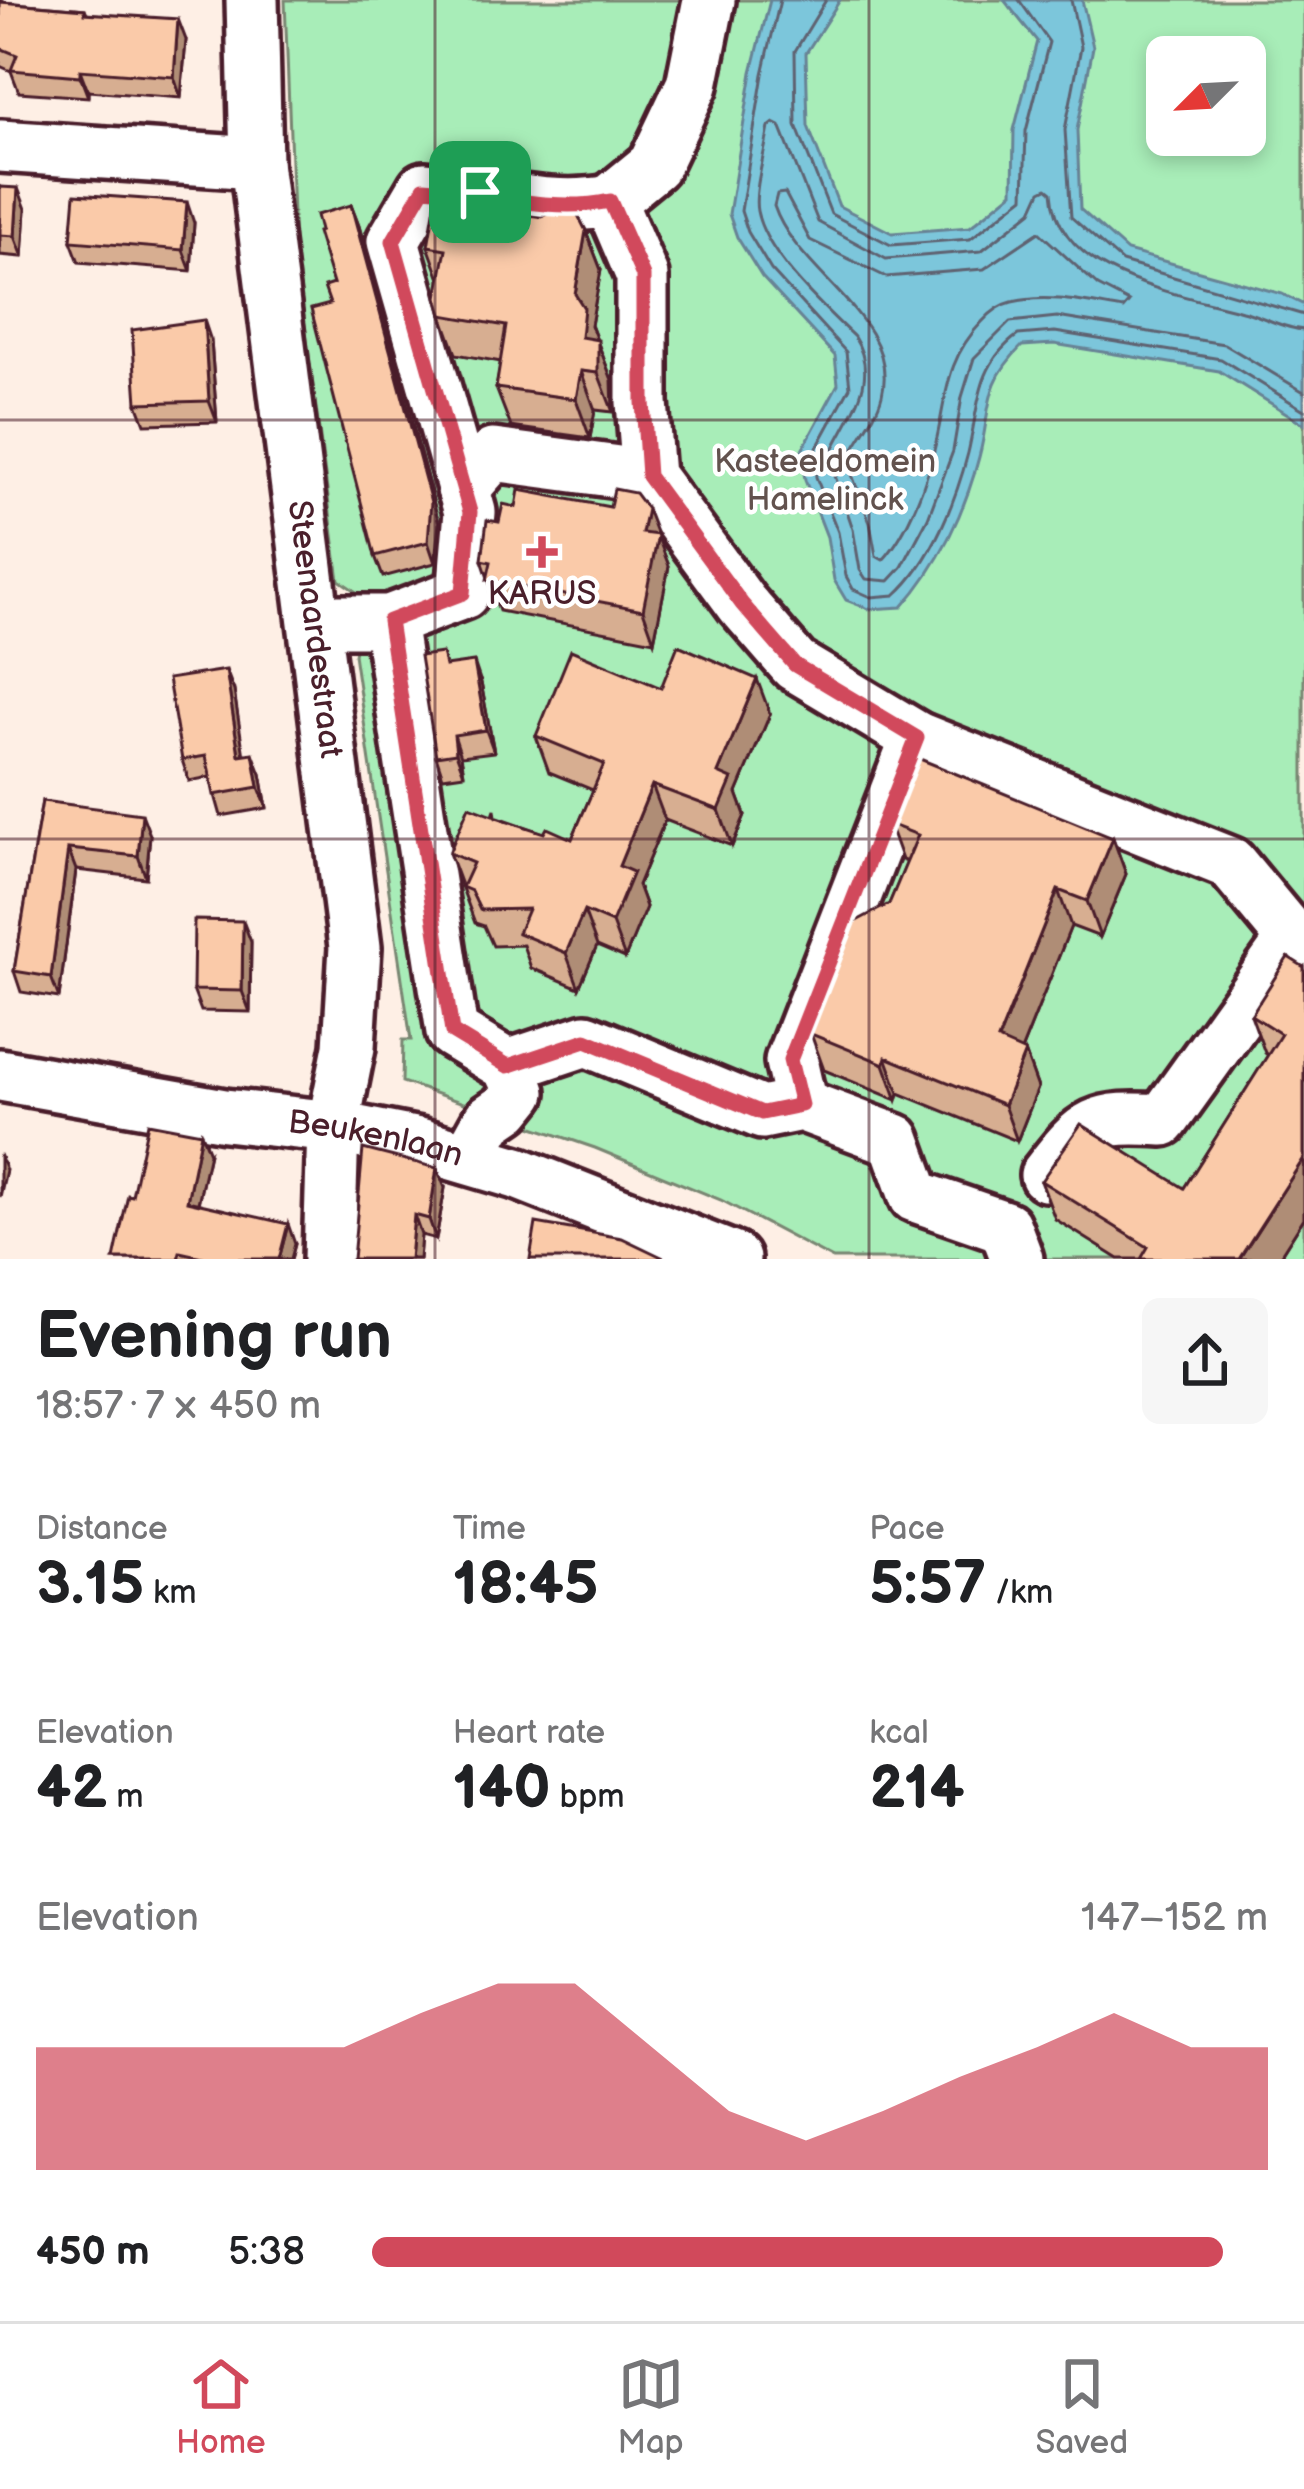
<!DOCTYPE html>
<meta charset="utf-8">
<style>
body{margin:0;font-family:"Balsamiq Sans",sans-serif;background:#f6f6f6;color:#202124;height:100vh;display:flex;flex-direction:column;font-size:45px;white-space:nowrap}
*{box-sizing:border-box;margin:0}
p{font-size:39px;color:#757577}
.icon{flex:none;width:66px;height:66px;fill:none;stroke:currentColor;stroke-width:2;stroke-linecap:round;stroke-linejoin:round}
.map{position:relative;height:1259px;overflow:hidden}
.drawer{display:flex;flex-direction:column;background:#fff;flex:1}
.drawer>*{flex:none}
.needle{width:78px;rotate:246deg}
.tools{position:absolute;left:1146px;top:36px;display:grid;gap:24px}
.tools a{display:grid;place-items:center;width:120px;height:120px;border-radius:18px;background:#fff;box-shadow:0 6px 18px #0003;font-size:60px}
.pin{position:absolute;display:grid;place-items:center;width:102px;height:102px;color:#fff;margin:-51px;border-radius:24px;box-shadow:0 6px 18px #0006}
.round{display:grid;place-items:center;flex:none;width:126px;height:126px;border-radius:18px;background:#f6f6f6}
.head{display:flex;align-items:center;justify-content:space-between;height:204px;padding:0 36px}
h1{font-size:66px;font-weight:700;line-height:90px}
.figures{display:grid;grid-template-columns:repeat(3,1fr);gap:18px;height:204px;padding:12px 36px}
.figures div{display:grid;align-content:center}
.figures b{font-size:60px;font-weight:700}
.figures small{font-size:33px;font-weight:400}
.figures p{font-size:33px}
.chart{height:336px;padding:24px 36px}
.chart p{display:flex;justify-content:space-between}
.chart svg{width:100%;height:216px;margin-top:12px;fill:#d1495b;opacity:.7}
ul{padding:0 36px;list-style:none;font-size:39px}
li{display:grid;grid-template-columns:192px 144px 1fr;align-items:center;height:90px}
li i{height:30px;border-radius:15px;background:#d1495b}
.menu{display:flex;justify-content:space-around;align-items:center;height:168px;border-top:3px solid #e0e0e0;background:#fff;font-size:33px;color:#757577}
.menu a{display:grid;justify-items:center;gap:6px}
.menu .current{color:#d1495b}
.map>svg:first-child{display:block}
.green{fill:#a8edb8;stroke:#798672;stroke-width:3;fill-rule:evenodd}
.water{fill:#7bc6db;stroke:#678395;stroke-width:3}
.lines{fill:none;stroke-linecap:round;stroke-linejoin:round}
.shore{stroke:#5e6271;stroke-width:3}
.minor-casing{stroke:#4a1f2b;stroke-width:60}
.minor{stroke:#fff;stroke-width:51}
.wall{fill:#d7ae91;stroke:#4a1f2b;stroke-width:3}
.shaded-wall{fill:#af8d76;stroke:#4a1f2b;stroke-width:3}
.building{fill:#facaa9;stroke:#4a1f2b;stroke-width:3}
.route-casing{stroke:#fff;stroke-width:24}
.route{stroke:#d1495b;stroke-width:15}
.grid{fill:none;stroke:#4a1f2b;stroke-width:3;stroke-opacity:0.55}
.poi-dot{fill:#d1495b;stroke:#fff;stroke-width:4.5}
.labels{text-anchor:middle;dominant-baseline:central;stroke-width:9;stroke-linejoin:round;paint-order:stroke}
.park-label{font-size:33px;fill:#62524e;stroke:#fff}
.poi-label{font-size:33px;fill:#4a1f2b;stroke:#fff}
.street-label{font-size:33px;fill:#4a1f2b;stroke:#fff}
</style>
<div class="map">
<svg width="1304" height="1259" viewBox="0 0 1304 1259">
<rect width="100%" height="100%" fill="#feefe5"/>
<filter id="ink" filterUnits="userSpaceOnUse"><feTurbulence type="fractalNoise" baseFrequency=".00833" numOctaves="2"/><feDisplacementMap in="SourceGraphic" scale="24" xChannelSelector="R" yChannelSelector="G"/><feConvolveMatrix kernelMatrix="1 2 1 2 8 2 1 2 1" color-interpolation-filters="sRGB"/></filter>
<g filter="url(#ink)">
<path class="green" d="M 285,0 L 1304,0 L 1304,1259 L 833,1259 L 721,1200 L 595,1148 L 402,1082 L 403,1040 L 411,1040 L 354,654 L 359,629 L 365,629 L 361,595 L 339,580 L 294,243 ZM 1167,57 L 1245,57 L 1245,135 L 1167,135 Z"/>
<path class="water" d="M 770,0 L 840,0 L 806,53 L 808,126 L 839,206 L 892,233 L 970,227 L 1013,192 L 1014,130 L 1037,41 L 1004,0 L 1082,0 L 1093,47 L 1077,130 L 1080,209 L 1127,251 L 1282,294 L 1304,305 L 1304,424 L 1219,371 L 1054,344 L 1022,346 C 982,385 992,408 979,457 C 965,511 939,566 902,607 L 869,609 L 846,600 L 834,580 L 827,537 L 805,480 L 801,452 L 838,384 L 835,356 L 762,277 L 737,237 L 729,214 L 752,72 Z"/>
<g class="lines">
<g class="shore">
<path d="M 780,0 L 763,74 L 741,211 L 748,232 L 771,270 L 846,352 L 850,387 L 814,453 L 816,477 L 838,532 L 846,576 L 853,589 L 871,597 L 895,595 C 932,562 956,500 968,453 C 979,407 976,365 1018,335 L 1055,332 L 1221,359 L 1304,410"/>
<path d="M 826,0 L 795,51 L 796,125 L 831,214 L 891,245 L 970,239 L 1024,197 L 1026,131 L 1049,42 L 1019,0"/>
<path d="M 1071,0 L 1081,47 L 1065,130 L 1071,217 L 1122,262 L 1304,315"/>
<path d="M 785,193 L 810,240 L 886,277 L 984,269 L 1039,232 L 1098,286 L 1129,302 L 1123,309 C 1087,303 1049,293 1012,302 C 999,305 990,313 982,322 C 946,359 947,394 936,442 C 928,479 909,532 883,560 L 876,556 L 870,523 L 847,461 C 857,439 876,419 882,395 C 901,319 796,273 774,206 L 777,194 Z"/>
<path d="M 1304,330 C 1284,329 1263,316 1242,311 C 1177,293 1057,277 1052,192 L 1047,188 L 1041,191 L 1032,211 L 981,251 L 886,259 L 818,222 L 780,126 L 774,123 L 769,127 C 766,148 753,192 757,211 C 765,254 823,307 854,337 C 883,382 846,418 829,458 L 853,529 L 860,570 L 866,579 L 889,581 L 902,567 L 928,518 L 953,451 L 962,397 L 974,358 L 1010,322 L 1057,317 L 1224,344 L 1304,392"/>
</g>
<g class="minor-casing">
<g id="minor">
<path id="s1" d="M 252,0 L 256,163 L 355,947 L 349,1047 L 333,1127 L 329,1259"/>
<path d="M 709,0 L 692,85 L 654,165 L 610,201 L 642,276 L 642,402 L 648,476 L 742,604 L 795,665 L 917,738 L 1230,863 L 1293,939 L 1304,946"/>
<path d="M 0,146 L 256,163"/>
<path d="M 463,489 L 493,455 L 648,476"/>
<path d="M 317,621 L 389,621 L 463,593 L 470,512 L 393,241 L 424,188 C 485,192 550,213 610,201"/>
<path d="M 389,621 L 452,1032 L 508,1066 L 520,1092 L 508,1107 L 489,1120 L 468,1158"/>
<path d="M 508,1066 L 586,1040 L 762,1113 L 801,1105 L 895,1140 L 915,1196 L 1005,1227 L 1017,1259"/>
<path id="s2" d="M 0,1075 L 225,1115 L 333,1127 L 419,1144 L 517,1173 L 734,1259"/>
<path d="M 801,1105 L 791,1061 L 917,738"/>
<path d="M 1046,1175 C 1087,1121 1095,1116 1163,1120 L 1293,939"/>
</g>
</g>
<use href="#minor" class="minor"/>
</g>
<g class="wall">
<path d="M 0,0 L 3,2 L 85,9 L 87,13 L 186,40 L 181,98 L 88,91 L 88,97 L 19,92 L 11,71 L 0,66 Z"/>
<path d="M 0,187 L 26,209 L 23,257 L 0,255 Z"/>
<path d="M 351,205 L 359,226 L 439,523 L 435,563 L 383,577 L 375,556 L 330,304 L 333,284 L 320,231 Z"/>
<path d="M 484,208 L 586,231 L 601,270 L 591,325 L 612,380 L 613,412 L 595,410 L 590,438 L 511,427 L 496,388 L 501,362 L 456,354 L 442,315 L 440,279 L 428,246 Z"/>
<path d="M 194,223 L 191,271 L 79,262 L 71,241 Z"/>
<path d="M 211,341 L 217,422 L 145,424 L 137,403 Z"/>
<path d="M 499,522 L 656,535 L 669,566 L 654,641 L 499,611 L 482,560 Z"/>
<path d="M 481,683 L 494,752 L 461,756 L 464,774 L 443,777 L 436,756 Z"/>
<path d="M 661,688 L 770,714 L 737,793 L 745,815 L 732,846 L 665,820 L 638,885 L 646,907 L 625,958 L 597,946 L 579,988 L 531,968 L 523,945 L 493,946 L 484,926 L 475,923 L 449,853 L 498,817 L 544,833 L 572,839 L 593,790 L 549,772 L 536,736 Z"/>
<path d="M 234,691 L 243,755 L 261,774 L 267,808 L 221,816 L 210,777 L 189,781 L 182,760 Z"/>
<path d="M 42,801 L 150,835 L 146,878 L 76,870 L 59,998 L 21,992 L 14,971 Z"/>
<path d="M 889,824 L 1113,838 L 1126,874 L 1100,937 L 1071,926 L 1021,1051 L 1025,1052 L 1038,1088 L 1017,1141 L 899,1093 L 897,1100 L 824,1070 L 811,1034 L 889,904 L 907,862 L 902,860 Z"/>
<path d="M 251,942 L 250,1012 L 201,1011 L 193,990 Z"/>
<path d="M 1304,967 L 1304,1218 L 1278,1259 L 1119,1259 L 1055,1219 L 1041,1181 L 1184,1188 L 1268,1055 L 1265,1053 L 1251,1015 Z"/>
<path d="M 209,1153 L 198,1204 L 295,1244 L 291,1259 L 114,1259 Z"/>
<path d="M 445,1188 L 436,1239 L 421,1235 L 419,1259 L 353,1259 Z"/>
</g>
<g class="shaded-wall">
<path d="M 178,19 L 186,40 L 181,98 L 174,77 Z"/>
<path d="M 80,70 L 88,91 L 88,97 L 80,76 Z"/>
<path d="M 18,188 L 26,209 L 23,257 L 15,236 Z"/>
<path d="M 187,202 L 194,223 L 191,271 L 183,250 Z"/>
<path d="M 351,205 L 359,226 L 439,523 L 435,563 L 428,542 Z"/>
<path d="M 586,231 L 601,270 L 591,325 L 612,380 L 613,412 L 598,373 L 581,337 L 575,294 Z"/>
<path d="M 204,320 L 211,341 L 217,422 L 209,401 Z"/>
<path d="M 581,371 L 595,410 L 590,438 L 576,399 Z"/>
<path d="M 647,509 L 669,566 L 654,641 L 643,610 L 642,533 Z"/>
<path d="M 474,662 L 481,683 L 494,752 L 486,730 Z"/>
<path d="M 226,670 L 234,691 L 247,776 L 239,755 Z"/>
<path d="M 757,679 L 770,714 L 737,793 L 745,815 L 732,846 L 719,810 L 718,773 Z"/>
<path d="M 454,735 L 461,756 L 464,774 L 456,753 Z"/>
<path d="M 253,753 L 261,774 L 267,808 L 259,787 Z"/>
<path d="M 652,785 L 665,820 L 638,885 L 646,907 L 625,958 L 612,923 L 619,866 Z"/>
<path d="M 142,814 L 150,835 L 146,878 L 138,856 Z"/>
<path d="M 1113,838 L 1126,874 L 1100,937 L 1087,901 Z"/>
<path d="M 68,849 L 76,870 L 59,998 L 51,977 Z"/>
<path d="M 1058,890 L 1071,926 L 1011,1076 L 998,1040 Z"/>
<path d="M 584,911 L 597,946 L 579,988 L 566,953 Z"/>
<path d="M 243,921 L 251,942 L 250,1012 L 242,991 Z"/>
<path d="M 1025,1052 L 1038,1088 L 1017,1141 L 1004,1105 Z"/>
<path d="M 886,1057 L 899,1093 L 897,1100 L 884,1064 Z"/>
<path d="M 201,1133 L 209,1153 L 194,1221 L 187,1201 Z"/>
<path d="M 0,1154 L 6,1170 L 0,1197 Z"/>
<path d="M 1304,1158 L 1304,1218 L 1278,1259 L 1239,1259 Z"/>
<path d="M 437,1168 L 445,1188 L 436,1239 L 429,1219 Z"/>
<path d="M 414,1215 L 421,1235 L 419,1259 L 410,1259 Z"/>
<path d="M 288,1224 L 295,1244 L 291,1259 L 279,1259 Z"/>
</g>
<g class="building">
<path d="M 0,2 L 85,9 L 85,13 L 178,19 L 174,77 L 80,70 L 80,76 L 11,70 L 17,55 L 0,48 Z"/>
<path d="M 0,187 L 18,188 L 15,236 L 0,235 Z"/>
<path d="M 75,194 L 187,202 L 183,250 L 71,241 Z"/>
<path d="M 437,194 L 482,203 L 481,208 L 542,217 L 556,207 L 577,213 L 586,231 L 575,294 L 584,308 L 581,337 L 598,340 L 598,373 L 581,371 L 576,399 L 496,388 L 506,326 L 442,315 L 437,297 L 446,249 L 428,246 Z"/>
<path d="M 351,205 L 431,502 L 428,542 L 375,556 L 311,309 L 330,304 L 324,287 L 333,284 L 317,232 L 320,231 L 316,215 Z"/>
<path d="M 204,320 L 209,401 L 137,403 L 132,330 Z"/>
<path d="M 614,489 L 635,493 L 647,509 L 642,533 L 658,535 L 643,610 L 487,580 L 491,562 L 482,560 L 487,520 L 499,522 L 503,504 L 516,507 L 519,490 L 610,507 Z"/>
<path d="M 678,645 L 757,679 L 718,773 L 732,779 L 719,810 L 652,785 L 619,866 L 633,872 L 612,923 L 584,911 L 566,953 L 518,933 L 528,909 L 480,910 L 471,891 L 462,887 L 473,863 L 449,853 L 469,806 L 493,815 L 495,809 L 496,817 L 544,833 L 547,828 L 572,839 L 604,764 L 536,736 L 571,650 L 661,688 Z"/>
<path d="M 442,653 L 445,666 L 474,662 L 486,730 L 454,735 L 456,753 L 436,756 L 420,656 Z"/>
<path d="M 226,670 L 239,755 L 253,753 L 259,787 L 214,795 L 206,756 L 182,760 L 168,679 Z"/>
<path d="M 915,757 L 1113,838 L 1087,901 L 1058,890 L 998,1040 L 1025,1052 L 1004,1105 L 886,1057 L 884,1064 L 811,1034 L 809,1027 L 849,925 L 889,904 L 918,835 L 889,824 Z"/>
<path d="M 42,801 L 142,814 L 138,856 L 68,849 L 51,977 L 14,971 Z"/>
<path d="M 194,920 L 243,921 L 242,991 L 193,990 Z"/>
<path d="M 1288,957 L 1304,967 L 1304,1158 L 1239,1259 L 1141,1259 L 1148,1247 L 1041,1181 L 1081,1124 L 1184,1188 L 1281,1034 L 1251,1015 Z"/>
<path d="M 148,1123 L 201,1133 L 187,1201 L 288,1224 L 279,1259 L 211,1259 L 180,1252 L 178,1259 L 114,1259 L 128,1195 L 132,1196 Z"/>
<path d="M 363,1149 L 437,1168 L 429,1219 L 414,1215 L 410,1259 L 353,1259 Z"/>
<path d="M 536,1223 L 622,1238 L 666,1259 L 530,1259 Z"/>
</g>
</g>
<g class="lines" filter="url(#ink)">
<g class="route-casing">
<path id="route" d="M 424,188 C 485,192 550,214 610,201 L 643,276 L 643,402 L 648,476 L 742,604 L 795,665 L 917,738 L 790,1060 L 801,1105 L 762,1113 L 586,1040 L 508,1066 L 452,1032 L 389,621 L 463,593 L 470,512 L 393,241 Z"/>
</g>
<use href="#route" class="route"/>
</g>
<path class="grid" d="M 435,0 L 435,1259M 869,0 L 869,1259M 0,420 L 1304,420M 0,839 L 1304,839"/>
<path class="poi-dot" d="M536 534h12v12h12v12h-12v12h-12v-12h-12v-12h12z"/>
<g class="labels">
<g class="park-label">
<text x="825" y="462">Kasteeldomein<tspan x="825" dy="38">Hamelinck</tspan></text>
</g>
<g class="poi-label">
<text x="542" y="594">KARUS</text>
</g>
<g class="street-label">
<text stroke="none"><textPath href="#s1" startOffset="633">Steenaardestraat</textPath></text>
<text stroke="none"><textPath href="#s2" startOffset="381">Beukenlaan</textPath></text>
</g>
</g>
</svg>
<div class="tools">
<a><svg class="needle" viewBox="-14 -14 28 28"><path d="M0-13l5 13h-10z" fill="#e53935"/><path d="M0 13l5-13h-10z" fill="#757577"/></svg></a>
</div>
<div class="pin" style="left:480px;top:192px;background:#1e9e55"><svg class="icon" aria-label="arrive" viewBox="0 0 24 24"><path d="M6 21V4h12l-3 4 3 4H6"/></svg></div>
</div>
<section class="drawer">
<div class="head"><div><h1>Evening run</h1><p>18:57 · 7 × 450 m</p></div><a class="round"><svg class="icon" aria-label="share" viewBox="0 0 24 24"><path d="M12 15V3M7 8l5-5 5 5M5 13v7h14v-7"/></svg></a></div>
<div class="figures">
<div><p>Distance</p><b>3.15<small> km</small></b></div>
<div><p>Time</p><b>18:45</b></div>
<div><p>Pace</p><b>5:57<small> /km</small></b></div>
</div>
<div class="figures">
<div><p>Elevation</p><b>42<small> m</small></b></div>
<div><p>Heart rate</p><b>140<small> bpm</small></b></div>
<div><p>kcal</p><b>214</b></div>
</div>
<div class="chart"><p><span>Elevation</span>147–152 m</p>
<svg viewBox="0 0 160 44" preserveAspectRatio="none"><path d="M0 44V19L10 19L20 19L30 19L40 19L50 12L60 6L70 6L80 19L90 32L100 38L110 32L120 25L130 19L140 12L150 19L160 19V44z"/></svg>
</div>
<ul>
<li><b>450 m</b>5:38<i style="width:95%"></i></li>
</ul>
</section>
<nav class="menu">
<a class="current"><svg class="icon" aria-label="home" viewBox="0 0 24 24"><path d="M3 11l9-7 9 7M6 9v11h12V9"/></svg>Home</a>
<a><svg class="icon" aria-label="map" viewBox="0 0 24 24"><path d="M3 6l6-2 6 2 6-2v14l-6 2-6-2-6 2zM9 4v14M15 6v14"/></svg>Map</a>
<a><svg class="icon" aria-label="saved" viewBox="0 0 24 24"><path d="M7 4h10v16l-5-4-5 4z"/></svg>Saved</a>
</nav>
